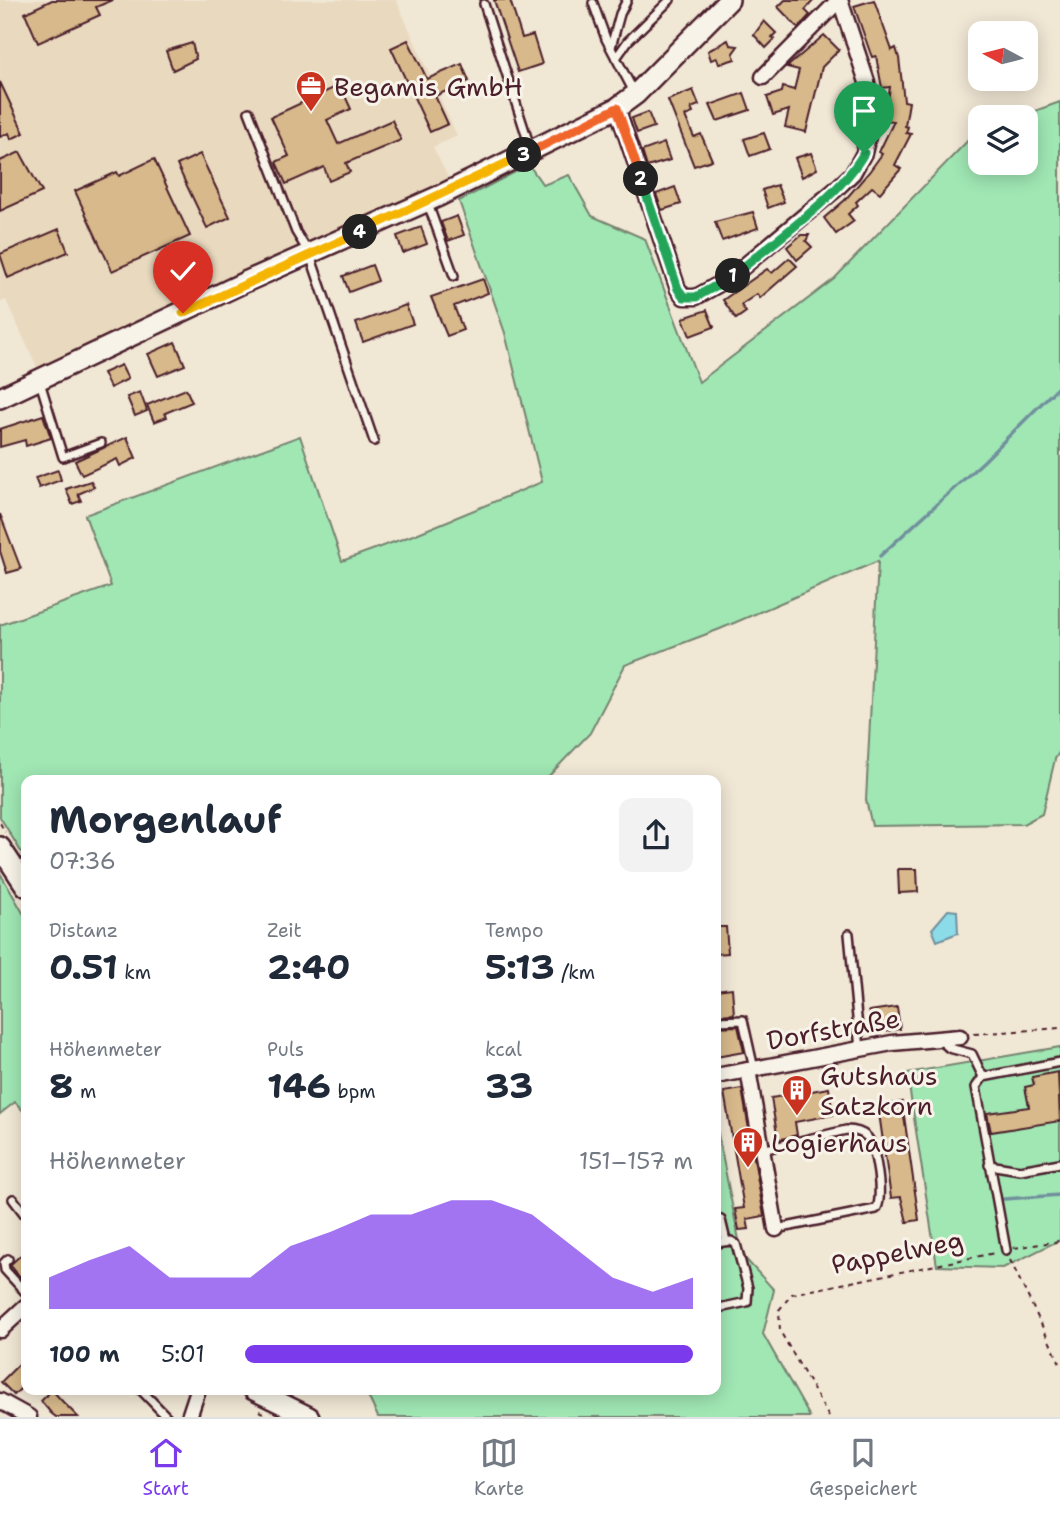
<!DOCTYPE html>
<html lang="de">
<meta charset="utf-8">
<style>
body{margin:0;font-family:"Shantell Sans",sans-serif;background:#f2f2f3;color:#1f2937;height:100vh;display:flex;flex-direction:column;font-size:26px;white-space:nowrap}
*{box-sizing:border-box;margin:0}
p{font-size:23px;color:#747a83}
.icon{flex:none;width:38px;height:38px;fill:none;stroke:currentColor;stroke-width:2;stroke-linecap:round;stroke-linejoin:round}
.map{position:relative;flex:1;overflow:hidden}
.panel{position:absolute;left:21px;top:775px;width:700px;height:620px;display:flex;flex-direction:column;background:#fff;border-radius:14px;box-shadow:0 4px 18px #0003}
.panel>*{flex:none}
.needle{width:46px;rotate:277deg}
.buttons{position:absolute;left:968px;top:21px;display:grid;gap:14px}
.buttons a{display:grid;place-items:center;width:70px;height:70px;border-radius:14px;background:#fff;box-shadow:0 4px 18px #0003;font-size:35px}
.pin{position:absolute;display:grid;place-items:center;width:60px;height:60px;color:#fff;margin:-72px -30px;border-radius:50% 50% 50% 0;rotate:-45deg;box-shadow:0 0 7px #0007}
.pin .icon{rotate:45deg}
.km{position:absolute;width:35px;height:35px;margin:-18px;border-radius:50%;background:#222;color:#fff;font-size:19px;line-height:35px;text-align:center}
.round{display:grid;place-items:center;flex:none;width:74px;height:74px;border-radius:14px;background:#f2f2f3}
.summary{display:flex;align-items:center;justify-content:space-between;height:119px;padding:0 28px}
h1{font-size:38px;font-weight:700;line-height:52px}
.stats{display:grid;grid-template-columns:repeat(3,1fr);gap:10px;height:119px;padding:7px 28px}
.stats div{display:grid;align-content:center}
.stats b{font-size:35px;font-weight:700}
.stats small{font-size:19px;font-weight:400}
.stats p{font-size:19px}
.chart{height:196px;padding:14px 28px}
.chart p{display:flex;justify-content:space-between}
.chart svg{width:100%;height:126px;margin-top:7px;fill:#7c3aed;opacity:.7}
ul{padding:0 28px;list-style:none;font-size:23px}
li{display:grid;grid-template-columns:112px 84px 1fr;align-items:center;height:52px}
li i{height:18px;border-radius:9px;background:#7c3aed}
.tabs{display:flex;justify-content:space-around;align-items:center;height:98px;border-top:2px solid #e0e1e3;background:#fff;font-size:19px;color:#747a83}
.tabs a{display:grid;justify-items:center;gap:4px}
.tabs .current{color:#7c3aed}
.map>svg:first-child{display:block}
.built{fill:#e9d9bf}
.green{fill:#a0e7b4;stroke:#758370;stroke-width:2}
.water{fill:#8bdbe8;stroke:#71909c;stroke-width:2}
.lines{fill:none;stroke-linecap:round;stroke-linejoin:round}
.stream{stroke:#71909c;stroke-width:3.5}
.building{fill:#d7b98b;stroke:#4a1f2b;stroke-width:2}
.lane-casing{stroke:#4a1f2b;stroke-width:12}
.street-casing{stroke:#4a1f2b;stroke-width:19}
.secondary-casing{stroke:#4a1f2b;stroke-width:24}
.path{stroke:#4a1f2b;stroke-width:2;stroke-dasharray:5 5;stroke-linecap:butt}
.lane{stroke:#f7f3e8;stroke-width:7}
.street{stroke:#f7f3e8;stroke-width:14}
.secondary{stroke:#f7f3e8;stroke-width:19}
.split-1-casing{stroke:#fff;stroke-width:14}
.split-2-casing{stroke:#fff;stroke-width:14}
.split-3-casing{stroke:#fff;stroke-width:14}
.split-4-casing{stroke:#fff;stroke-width:14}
.split-5-casing{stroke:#fff;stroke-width:14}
.split-1{stroke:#22a559;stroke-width:9}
.split-2{stroke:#22a559;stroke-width:9}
.split-3{stroke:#f0652b;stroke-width:9}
.split-4{stroke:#f5b400;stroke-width:9}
.split-5{stroke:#f5b400;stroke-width:9}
.labels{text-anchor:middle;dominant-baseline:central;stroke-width:6;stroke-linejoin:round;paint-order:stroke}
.poi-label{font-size:26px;fill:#4a1f2b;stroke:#f7f3e8;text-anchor:start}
.street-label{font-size:26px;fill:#4a1f2b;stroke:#f7f3e8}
</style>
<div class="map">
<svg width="1060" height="1417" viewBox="0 0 1060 1417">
<rect width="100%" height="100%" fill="#f1e7d5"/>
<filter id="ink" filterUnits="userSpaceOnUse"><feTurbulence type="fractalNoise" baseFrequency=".0143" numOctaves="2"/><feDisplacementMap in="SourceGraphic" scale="14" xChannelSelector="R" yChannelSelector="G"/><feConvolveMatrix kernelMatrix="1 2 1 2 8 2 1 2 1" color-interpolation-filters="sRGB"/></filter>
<g filter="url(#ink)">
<path class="built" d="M 0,0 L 396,0 L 457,136 L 433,147 L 449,179 L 38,369 L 6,300 L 0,302 Z"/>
<g class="green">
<path d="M 1060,102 L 1060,751 L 1055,759 L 1042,814 L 1023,824 L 872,826 L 866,800 L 878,561 L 720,629 L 625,665 L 590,733 L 545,780 L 26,780 L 26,860 L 0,817 L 0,625 L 111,586 L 85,515 L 300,436 L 342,561 L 416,534 L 542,482 L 505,333 L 459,201 L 529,165 L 543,185 L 569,175 L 592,216 L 645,239 L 699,382 L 834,279 L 975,133 L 980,131 L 980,163 L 1026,163 L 1026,117 L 1018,117 Z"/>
<path d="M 0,873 L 26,918 L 26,1114 L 15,1102 L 0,1114 Z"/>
<path d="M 1060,1047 L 1060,1240 L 1003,1268 L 937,1266 L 907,1073 Z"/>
<path d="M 716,1124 L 742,1255 L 774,1290 L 763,1334 L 810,1417 L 378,1417 L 365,1390 L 716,1390 Z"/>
</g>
<path class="water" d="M 948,910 L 957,911 L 958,933 L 937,941 L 932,929 Z"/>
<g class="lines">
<g class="stream">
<path d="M 880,556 L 984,461 L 1060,385"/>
<path d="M 1004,1199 L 1060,1195"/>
</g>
</g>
<g class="building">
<path d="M 52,0 L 113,0 L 96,7 L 100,15 L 38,43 L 25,13 Z"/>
<path d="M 494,0 L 510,0 L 522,38 L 533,35 L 542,64 L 518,72 Z"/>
<path d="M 785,0 L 814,0 L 805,10 L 810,15 L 798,28 L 778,7 Z"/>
<path d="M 874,0 L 892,50 L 896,48 L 899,58 L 904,101 L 909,102 L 905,126 L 908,127 L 906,133 L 911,134 L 895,165 L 901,169 L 880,193 L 872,187 L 856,202 L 858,205 L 848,214 L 854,221 L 836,234 L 824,218 L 845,200 L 869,172 L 882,154 L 879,152 L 894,121 L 885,120 L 890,87 L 882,88 L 876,56 L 872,57 L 870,52 L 854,6 Z"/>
<path d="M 764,21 L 776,33 L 772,37 L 775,39 L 766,48 L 754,35 Z"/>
<path d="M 824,35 L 839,50 L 822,67 L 806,132 L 785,127 L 789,110 L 773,115 L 767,97 L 782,92 L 783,87 L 794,90 L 799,70 L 787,67 Z"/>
<path d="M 408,40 L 427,79 L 462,64 L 469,81 L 435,96 L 448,124 L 430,132 L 391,48 Z"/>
<path d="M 728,40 L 730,45 L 738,46 L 733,53 L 735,59 L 719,64 L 717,58 L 711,60 L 708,51 Z"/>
<path d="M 192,43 L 196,59 L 173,70 L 166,51 Z"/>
<path d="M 0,82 L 24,133 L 11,139 L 9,133 L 0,137 Z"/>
<path d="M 340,85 L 351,109 L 327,120 L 338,144 L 392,120 L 401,140 L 346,163 L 350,172 L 329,181 L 324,167 L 286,184 L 276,162 L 289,156 L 271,117 Z"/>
<path d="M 693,90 L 699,105 L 691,108 L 693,113 L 685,116 L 694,137 L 701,134 L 712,160 L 694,166 L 668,100 Z"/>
<path d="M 744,93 L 750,110 L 717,121 L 710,105 Z"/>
<path d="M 648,112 L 654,127 L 637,133 L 632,118 Z"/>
<path d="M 764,133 L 770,149 L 750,156 L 744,139 Z"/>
<path d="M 664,143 L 670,160 L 647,167 L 642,151 Z"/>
<path d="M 20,152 L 42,192 L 0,211 L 0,161 Z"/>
<path d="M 811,153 L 817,169 L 802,177 L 795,158 Z"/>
<path d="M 200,154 L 230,217 L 207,228 L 177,165 Z"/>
<path d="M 154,159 L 190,236 L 112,271 L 75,191 L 117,172 L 119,176 Z"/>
<path d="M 777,185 L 784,202 L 768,208 L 762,190 Z"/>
<path d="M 675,187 L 681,204 L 662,210 L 656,194 Z"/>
<path d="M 753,212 L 758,228 L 722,241 L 715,222 Z"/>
<path d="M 457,216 L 464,235 L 448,241 L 441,222 Z"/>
<path d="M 421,227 L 427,244 L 403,253 L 397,236 Z"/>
<path d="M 59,229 L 68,252 L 8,278 L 0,254 Z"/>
<path d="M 801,235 L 809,235 L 806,241 L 812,247 L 797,260 L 787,247 Z"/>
<path d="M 789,258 L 797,266 L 760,298 L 757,294 L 741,305 L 746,312 L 736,319 L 723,300 L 767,269 L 772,273 Z"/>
<path d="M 372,265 L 378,281 L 349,292 L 343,276 Z"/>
<path d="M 483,279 L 488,293 L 454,306 L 463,330 L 447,336 L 431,297 Z"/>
<path d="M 406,305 L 413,324 L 363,342 L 356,323 Z"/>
<path d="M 707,310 L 714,327 L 690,336 L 683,318 Z"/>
<path d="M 175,342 L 185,365 L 158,376 L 148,354 Z"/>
<path d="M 121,365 L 128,379 L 110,388 L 103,373 Z"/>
<path d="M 186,389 L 192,402 L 165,413 L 167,417 L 154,422 L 147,405 Z"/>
<path d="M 140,392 L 147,411 L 135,416 L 127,397 Z"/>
<path d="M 43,415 L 51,438 L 26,446 L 25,440 L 0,447 L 0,429 Z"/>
<path d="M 127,437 L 136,458 L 120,466 L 117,459 L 82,475 L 75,461 Z"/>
<path d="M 58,470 L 61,480 L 39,488 L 35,478 Z"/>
<path d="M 91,481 L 94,487 L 78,494 L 81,501 L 72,504 L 66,489 Z"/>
<path d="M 0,514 L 21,569 L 7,573 L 0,551 Z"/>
<path d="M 898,869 L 917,869 L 918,892 L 899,893 Z"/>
<path d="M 716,927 L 726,927 L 728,953 L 716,954 Z"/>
<path d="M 732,988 L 734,1014 L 716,1015 L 716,990 Z"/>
<path d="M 897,1007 L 900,1029 L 872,1033 L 869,1011 Z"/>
<path d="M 738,1026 L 744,1052 L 716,1057 L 716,1027 Z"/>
<path d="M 1058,1072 L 1060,1121 L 991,1132 L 987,1113 L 1029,1107 L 1025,1087 L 1034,1085 L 1032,1077 Z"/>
<path d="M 829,1088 L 833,1115 L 795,1122 L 797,1135 L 778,1140 L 771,1098 Z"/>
<path d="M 742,1089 L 764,1216 L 747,1219 L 749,1229 L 739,1230 L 735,1209 L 744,1208 L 724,1092 Z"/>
<path d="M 902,1102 L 919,1220 L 907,1222 L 901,1197 L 891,1198 L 878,1106 Z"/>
<path d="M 26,1250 L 26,1272 L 20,1277 L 10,1265 Z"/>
<path d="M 26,1357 L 26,1383 L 14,1395 L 1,1382 Z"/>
<path d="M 52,1390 L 63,1402 L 78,1417 L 56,1417 L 51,1413 L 41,1401 Z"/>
</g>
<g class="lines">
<g class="lane-casing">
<g id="lane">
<path d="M 593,3 L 606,39 L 635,94"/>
<path d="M 484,4 L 531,150"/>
<path d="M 611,47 L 620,14 L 627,0"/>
<path d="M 616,58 L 628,41 L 670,0"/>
<path d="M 249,112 L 296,232 L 310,255 L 374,441"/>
<path d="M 428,204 L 454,276"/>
<path d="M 40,382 L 63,457 L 101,443"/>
<path d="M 849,934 L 860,1049"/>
<path d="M 716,1021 L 743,1020 L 754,1069"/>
<path d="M 939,1039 L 949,1048 L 972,1054 L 983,1077"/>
<path d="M 762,1150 L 846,1130 C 854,1130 861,1131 867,1137 C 876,1146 884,1199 876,1209 L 776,1229"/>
<path d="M 989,1165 L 1020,1170 L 1060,1163"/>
<path d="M 13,1199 L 26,1216"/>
<path d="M 716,1218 L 721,1220 L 726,1241"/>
<path d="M 716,1243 L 731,1241 L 736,1244 L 748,1288 L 747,1302 L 719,1308"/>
<path d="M 1006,1250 L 976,1087 L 983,1077 L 1060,1062"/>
<path d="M 8,1259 L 4,1263 L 5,1270 L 26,1293"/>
<path d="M 141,1390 L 167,1417"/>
</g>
</g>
<g class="street-casing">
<g id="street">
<path d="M 763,77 L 838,1"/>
<path d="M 617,108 L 678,289 L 684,297 L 696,297 L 730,278 L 835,190 L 853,173 L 864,153 L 870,128 L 867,82 L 840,0"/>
<path d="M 748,1070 L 776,1229"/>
<path d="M 716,1076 L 892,1043 L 960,1037"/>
<path d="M 0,1330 L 26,1306"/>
<path d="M 0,1401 L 29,1417"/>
<path d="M 189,1417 L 198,1390"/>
</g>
</g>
<g class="secondary-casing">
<g id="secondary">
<path d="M 0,398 L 245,282 L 439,196 L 617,108 L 636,94 L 729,0"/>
<path d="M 0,847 L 26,886"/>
<path d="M 254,1390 L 309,1417"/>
</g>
</g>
<g class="path">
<path d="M 0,823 L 5,832"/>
<path d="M 974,1034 L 1060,1028"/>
<path d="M 1014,1248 L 1060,1241"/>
<path d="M 1010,1260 L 1060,1363"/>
<path d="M 259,1411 L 270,1417"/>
<path d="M 829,1417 L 780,1331 L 779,1310 L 792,1294 L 995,1253"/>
</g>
<use href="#lane" class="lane"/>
<use href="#street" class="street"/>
<use href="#secondary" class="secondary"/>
</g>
</g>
<g class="lines" filter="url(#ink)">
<g class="split-1-casing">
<path id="split-1" d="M 733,276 C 774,240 838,199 864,153"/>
</g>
<g class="split-2-casing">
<path id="split-2" d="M 641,179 L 678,289 L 684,297 L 696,297 L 733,276"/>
</g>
<g class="split-3-casing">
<path id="split-3" d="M 524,155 L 617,108 L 641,179"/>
</g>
<g class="split-4-casing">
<path id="split-4" d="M 360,232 L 524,155"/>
</g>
<g class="split-5-casing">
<path id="split-5" d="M 183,313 L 360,232"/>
</g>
<use href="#split-1" class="split-1"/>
<use href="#split-2" class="split-2"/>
<use href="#split-3" class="split-3"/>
<use href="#split-4" class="split-4"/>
<use href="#split-5" class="split-5"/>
</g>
<defs>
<g id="office-pin" transform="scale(1.575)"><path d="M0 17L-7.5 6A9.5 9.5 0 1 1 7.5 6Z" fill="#c8321e" stroke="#f7f3e8"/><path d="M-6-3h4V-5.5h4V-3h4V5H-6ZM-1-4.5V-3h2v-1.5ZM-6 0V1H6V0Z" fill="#fff"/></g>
<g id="building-pin" transform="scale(1.575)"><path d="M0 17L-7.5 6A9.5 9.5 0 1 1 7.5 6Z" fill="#c8321e" stroke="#f7f3e8"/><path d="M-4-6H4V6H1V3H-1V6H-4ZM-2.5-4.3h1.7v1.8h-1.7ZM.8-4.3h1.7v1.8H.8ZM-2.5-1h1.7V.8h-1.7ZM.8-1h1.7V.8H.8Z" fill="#fff"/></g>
</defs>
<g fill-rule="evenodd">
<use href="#office-pin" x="311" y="86"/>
<use href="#building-pin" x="797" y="1090"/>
<use href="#building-pin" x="748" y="1142"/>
</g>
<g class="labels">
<g class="poi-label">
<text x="334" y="86">Begamis GmbH</text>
<text x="820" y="1075">Gutshaus<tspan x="820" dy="30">Satzkorn</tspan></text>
<text x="771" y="1142">Logierhaus</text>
</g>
<g class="street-label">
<text transform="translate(833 1029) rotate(-10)">Dorfstraße</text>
<text transform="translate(897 1252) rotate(-11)">Pappelweg</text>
</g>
</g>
</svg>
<div class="buttons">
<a><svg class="needle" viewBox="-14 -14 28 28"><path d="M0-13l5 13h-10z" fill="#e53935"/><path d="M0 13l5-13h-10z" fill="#747a83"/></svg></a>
<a><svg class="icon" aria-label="layers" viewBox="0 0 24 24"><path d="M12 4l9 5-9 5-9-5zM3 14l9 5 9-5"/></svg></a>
</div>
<div class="pin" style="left:864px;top:153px;background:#1e9e55"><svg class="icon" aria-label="arrive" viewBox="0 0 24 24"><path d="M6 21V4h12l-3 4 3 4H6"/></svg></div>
<div class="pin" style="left:183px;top:313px;background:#d93025"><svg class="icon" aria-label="check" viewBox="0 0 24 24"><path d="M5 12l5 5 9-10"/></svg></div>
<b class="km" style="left:733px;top:276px">1</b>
<b class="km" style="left:641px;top:179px">2</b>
<b class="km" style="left:524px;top:155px">3</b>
<b class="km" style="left:360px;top:232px">4</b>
<section class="panel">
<div class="summary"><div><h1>Morgenlauf</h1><p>07:36</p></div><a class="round"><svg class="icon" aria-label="share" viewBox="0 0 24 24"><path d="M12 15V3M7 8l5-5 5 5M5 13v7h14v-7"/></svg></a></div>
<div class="stats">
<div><p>Distanz</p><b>0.51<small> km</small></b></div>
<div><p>Zeit</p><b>2:40</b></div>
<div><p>Tempo</p><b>5:13<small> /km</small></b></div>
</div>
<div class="stats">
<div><p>Höhenmeter</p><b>8<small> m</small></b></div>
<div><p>Puls</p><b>146<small> bpm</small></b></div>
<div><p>kcal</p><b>33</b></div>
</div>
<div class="chart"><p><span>Höhenmeter</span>151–157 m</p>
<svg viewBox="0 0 160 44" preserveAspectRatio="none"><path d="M0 44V33L10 27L20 22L30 33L40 33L50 33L60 22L70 17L80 11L90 11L100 6L110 6L120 11L130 22L140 33L150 38L160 33V44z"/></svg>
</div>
<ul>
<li><b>100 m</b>5:01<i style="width:100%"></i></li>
</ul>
</section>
</div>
<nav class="tabs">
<a class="current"><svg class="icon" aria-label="home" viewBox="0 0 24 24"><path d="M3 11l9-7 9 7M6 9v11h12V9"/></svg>Start</a>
<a><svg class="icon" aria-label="map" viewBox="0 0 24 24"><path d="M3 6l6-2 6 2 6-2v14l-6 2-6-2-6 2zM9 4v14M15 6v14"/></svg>Karte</a>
<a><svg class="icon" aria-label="saved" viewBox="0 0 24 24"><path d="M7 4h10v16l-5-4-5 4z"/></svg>Gespeichert</a>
</nav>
